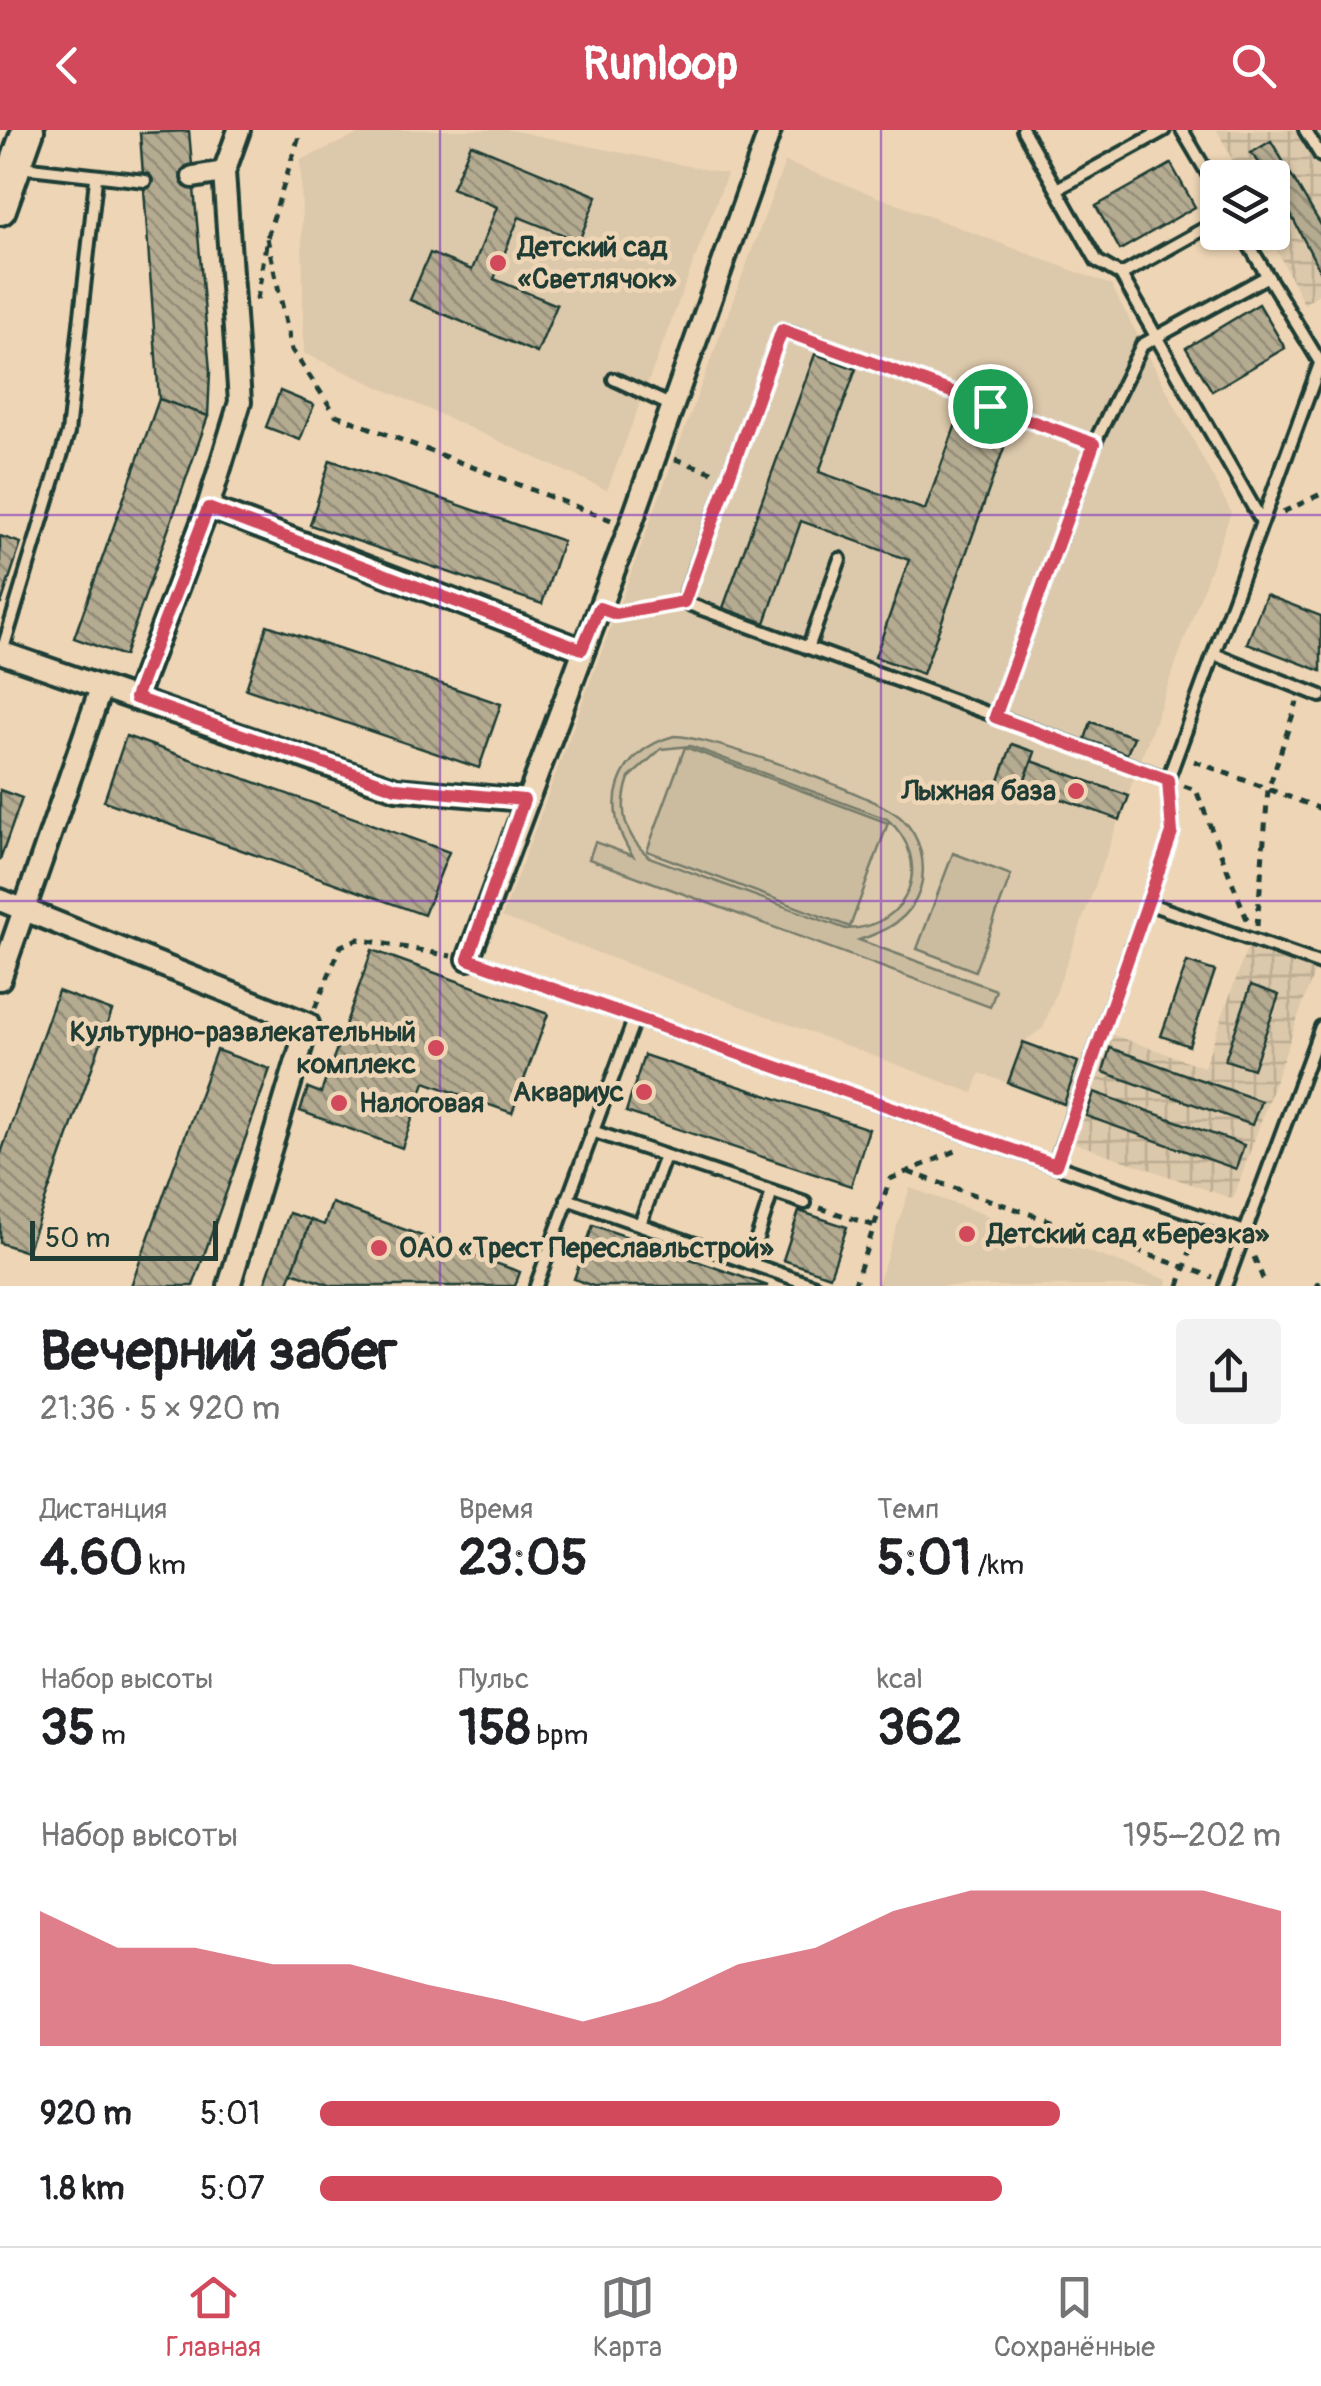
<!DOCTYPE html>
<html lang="ru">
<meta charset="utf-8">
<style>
body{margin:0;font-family:Pangolin,sans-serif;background:#f2f2f2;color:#202124;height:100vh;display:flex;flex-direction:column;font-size:38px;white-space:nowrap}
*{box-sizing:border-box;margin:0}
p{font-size:32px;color:#757577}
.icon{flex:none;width:55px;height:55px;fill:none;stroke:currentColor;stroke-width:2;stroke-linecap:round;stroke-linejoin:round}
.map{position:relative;height:1156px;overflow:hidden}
.sheet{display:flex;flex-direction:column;background:#fff;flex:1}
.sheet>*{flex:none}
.buttons{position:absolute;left:1200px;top:30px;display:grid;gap:20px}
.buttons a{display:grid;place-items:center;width:90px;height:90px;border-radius:10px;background:#fff;box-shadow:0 2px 8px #0004;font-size:50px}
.scale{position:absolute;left:30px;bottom:25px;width:188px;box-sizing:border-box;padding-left:10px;border:5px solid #1f3d34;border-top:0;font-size:28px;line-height:35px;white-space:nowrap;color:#1f3d34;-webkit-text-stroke:8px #edd5b5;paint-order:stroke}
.pin{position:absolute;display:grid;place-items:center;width:85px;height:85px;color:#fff;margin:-42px;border:5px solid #fff;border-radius:50%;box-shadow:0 2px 10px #0007}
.round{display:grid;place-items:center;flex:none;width:105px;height:105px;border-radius:10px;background:#f2f2f2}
.headline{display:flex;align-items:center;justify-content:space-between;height:170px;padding:0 40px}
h1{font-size:55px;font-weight:700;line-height:75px}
.stats{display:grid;grid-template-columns:repeat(3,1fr);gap:15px;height:170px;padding:10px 40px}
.stats div{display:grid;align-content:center}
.stats b{font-size:50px;font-weight:700}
.stats small{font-size:28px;font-weight:400}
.stats p{font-size:28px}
.chart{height:280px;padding:20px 40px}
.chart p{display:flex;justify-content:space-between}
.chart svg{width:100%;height:180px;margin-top:10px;fill:#d1495b;opacity:.7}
ul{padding:0 40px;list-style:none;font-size:32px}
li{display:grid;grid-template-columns:160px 120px 1fr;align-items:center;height:75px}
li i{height:25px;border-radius:12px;background:#d1495b}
header{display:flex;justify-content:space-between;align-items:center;height:130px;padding:0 40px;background:#d1495b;color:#fff;font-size:45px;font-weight:700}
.tabs{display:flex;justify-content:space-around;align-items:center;height:140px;border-top:2px solid #e0e0e0;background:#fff;font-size:28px;color:#757577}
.tabs a{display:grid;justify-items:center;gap:5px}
.tabs .on{color:#d1495b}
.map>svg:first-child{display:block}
.built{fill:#dcc8aa}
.industrial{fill:url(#industrial-grid)}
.pitch{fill:#cbbca0;stroke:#757c6a;stroke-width:2.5;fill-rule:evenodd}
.building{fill:url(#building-back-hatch);stroke:#1f3d34;stroke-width:2.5}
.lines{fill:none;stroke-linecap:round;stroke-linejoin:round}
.service-casing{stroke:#1f3d34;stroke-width:18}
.minor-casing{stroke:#1f3d34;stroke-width:28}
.secondary-casing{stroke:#1f3d34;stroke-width:38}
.path{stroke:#1f3d34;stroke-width:5;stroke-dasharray:8 8;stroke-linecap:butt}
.service{stroke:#edd5b5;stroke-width:10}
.minor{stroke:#edd5b5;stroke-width:20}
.secondary{stroke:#edd5b5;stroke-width:30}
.route-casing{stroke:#fff;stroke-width:20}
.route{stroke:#d1495b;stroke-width:12}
.grid{fill:none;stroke:#7b2cbf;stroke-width:2.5;stroke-opacity:0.55}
.poi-dot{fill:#d1495b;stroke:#edd5b5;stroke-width:4}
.labels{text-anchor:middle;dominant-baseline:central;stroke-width:9;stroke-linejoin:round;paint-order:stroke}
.poi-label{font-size:28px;font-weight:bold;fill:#1f3d34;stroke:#edd5b5;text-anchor:start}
</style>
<header><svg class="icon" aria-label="back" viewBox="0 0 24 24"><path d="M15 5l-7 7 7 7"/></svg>Runloop<svg class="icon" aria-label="search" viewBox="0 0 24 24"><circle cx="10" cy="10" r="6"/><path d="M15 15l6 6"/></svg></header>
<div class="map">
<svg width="1321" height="1156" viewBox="0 0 1321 1156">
<defs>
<pattern id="industrial-grid" width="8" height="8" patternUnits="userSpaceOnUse" patternTransform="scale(2.5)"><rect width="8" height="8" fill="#dcc8aa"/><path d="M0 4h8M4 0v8" fill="none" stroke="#bcad93"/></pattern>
<pattern id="building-back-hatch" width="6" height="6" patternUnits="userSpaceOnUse" patternTransform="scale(2.5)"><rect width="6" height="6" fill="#b4ab91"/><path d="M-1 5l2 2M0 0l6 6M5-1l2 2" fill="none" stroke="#928c77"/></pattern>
</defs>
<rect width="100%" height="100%" fill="#edd5b5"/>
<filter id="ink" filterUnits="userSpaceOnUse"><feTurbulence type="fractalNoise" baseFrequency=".01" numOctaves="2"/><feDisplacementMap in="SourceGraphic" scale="20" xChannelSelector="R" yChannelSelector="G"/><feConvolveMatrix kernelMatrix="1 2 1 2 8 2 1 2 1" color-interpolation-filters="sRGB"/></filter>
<g filter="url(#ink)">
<g class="built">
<path d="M 368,0 L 509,0 L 727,44 L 607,360 L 304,223 L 301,30 Z"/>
<path d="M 785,32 L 1111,155 L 1231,382 L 1043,898 L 1023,912 L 1008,953 L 980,943 L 973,963 L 502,787 Z"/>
<path d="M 910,1058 L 1168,1150 L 1166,1156 L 877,1156 Z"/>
</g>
<g class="industrial">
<path d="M 1217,0 L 1321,0 L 1321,162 L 1304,174 L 1268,103 L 1272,102 L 1272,48 L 1241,47 Z"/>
<path d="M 1249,813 L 1316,837 L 1233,1069 L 1075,1013 L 1113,905 L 1204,937 Z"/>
</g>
<g class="pitch">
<path d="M 674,606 C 709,606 878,665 902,689 C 921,707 927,735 920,760 C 910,790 886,801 859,810 L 996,860 L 990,877 L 589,729 L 595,712 L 633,726 C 599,678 615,622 674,606 ZM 690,616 L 887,689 C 935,730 910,799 846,799 L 649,727 C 624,705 618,680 629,648 L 661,619 Z"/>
<path d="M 685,617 L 888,693 L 850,797 L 647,721 Z"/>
<path d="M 953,723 L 1011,745 L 975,841 L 917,819 Z"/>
</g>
<g class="building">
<path d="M 189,1 L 210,241 L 208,286 L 159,269 L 140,3 Z"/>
<path d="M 1271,11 L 1321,95 L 1321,143 L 1272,48 L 1251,23 Z"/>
<path d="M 471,14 L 597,66 L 579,111 L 519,87 L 494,149 L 557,175 L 537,223 L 410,170 L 430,123 L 472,140 L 497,77 L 452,58 Z"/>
<path d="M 1171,34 L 1195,77 L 1120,120 L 1096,76 Z"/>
<path d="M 1259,174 L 1285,218 L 1212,261 L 1186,218 Z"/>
<path d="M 815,224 L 856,239 L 819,342 L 925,380 L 961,280 L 1011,298 L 923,544 L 875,527 L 909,430 L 801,391 L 765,493 L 723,478 Z"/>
<path d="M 280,261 L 314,275 L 300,310 L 266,297 Z"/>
<path d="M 159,269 L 208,286 L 124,526 L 74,508 Z"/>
<path d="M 330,330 L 563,411 L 542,474 L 310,395 Z"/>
<path d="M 0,406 L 21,413 L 1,474 L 0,474 Z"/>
<path d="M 1266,465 L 1321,486 L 1321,541 L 1247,513 Z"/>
<path d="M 267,495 L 501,574 L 479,638 L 246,559 Z"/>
<path d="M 1091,592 L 1134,607 L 1127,624 L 1085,609 Z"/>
<path d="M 126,606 L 449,722 L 424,785 L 104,671 Z"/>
<path d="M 1012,614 L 1035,622 L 1020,664 L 997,656 Z"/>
<path d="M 1032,631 L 1129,666 L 1120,690 L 1023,655 Z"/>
<path d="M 0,660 L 22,668 L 0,730 Z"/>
<path d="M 372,820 L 548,884 L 512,983 L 425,952 L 402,1018 L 300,981 L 308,958 L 321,963 Z"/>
<path d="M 1187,832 L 1215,841 L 1189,916 L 1161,906 Z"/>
<path d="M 1251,855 L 1279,865 L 1253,939 L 1225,930 Z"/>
<path d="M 58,861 L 112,881 L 27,1122 L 0,1113 L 0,1026 Z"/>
<path d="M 1023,912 L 1078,932 L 1064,974 L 1008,953 Z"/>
<path d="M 1110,918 L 1261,971 L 1252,995 L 1103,942 Z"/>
<path d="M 216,920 L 270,939 L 193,1156 L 131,1156 Z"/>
<path d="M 644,925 L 869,999 L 851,1056 L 626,982 Z"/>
<path d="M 1094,962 L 1244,1015 L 1236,1039 L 1086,986 Z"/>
<path d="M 332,1073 L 520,1142 L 515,1156 L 332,1156 L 292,1142 L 311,1090 L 324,1095 Z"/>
<path d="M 799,1081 L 847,1097 L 830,1146 L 783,1130 Z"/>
<path d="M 289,1083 L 311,1090 L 287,1156 L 264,1156 Z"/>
<path d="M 593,1095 L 768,1156 L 593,1156 L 574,1149 Z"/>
</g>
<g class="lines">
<g class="service-casing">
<g id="service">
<path d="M 1023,0 L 1097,131 L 1121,145 L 1262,392"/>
<path d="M 1182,0 L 1218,61"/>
<path d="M 1305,0 L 1321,26"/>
<path d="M 21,37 L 145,51"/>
<path d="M 1057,59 L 1164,0"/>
<path d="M 1241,102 L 1321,234"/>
<path d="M 1121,145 L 1218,91"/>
<path d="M 614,249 L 672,276"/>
<path d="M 1094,314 L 1142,215 L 1266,147"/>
<path d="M 808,518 L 840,429"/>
<path d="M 2,522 L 68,303 L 96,49"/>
<path d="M 1214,524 L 1321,566"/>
<path d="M 995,587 L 1094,314 L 782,200 L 683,472 L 1168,649"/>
<path d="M 1147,773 L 1321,834"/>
<path d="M 468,829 L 1242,1101"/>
<path d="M 592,1001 L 805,1073"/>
<path d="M 1055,1035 L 1172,703 L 1168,649 L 1321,231"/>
<path d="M 567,1069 L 815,1156"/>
<path d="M 640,1094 L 665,1026"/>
<path d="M 749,1133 L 772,1062"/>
<path d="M 536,1156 L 635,887"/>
<path d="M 1225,1156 L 1321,897"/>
</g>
</g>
<g class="minor-casing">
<g id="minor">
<path d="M 193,47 L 224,42"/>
<path d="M 208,377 L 240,272 L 224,42 L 239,0"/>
<path d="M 0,522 L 135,569"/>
<path d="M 524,670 L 396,659 L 135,569 L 208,377 L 581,519"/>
<path d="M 0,770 L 308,894 L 229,1156"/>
<path d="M 468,829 L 630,397 L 770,0"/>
<path d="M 0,849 L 101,558"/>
</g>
</g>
<g class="secondary-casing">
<path id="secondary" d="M 0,79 L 28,0"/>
</g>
<g class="path">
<path d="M 267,108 L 292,220 L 336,285 L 611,390"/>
<path d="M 257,170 L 267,108 L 301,0"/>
<path d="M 675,329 L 712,342"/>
<path d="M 1283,382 L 1321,364"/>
<path d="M 622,483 L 671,475"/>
<path d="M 1194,631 L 1321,679"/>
<path d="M 1184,656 L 1196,660 L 1248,792"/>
<path d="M 1257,796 L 1268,660 L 1297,572"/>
<path d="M 315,878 L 341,816 L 358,809 L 451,826"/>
<path d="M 908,1042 L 1213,1147"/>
<path d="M 820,1078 L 875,1096"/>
<path d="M 1254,1127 L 1266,1156"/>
<path d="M 854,1156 L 890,1049 L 958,1020"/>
<path d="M 1179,1156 L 1196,1102"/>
<path d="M 1316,1156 L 1321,1153"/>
</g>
<use href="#service" class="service"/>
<use href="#minor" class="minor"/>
<use href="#secondary" class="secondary"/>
</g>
</g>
<g class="lines" filter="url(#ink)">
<g class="route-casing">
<path id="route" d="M 782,200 L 1094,314 L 995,587 L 1168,650 L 1172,703 L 1056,1035 L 468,829 L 524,670 L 396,658 L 135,568 L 208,378 L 582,519 L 599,478 L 616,484 L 684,472 Z"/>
</g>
<use href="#route" class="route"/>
</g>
<path class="grid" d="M 440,0 L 440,1156M 881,0 L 881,1156M 0,385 L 1321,385M 0,771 L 1321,771"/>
<g class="poi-dot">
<circle cx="498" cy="133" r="10"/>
<circle cx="1076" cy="661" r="10"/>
<circle cx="436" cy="918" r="10"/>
<circle cx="644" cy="962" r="10"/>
<circle cx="339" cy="973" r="10"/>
<circle cx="967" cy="1104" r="10"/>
<circle cx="379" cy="1118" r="10"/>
</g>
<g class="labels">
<g class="poi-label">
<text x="518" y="117">Детский сад<tspan x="518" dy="32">«Светлячок»</tspan></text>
<text x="1056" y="661" text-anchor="end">Лыжная база</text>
<text x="416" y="902" text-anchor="end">Культурно-развлекательный<tspan x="416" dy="32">комплекс</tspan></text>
<text x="624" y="962" text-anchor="end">Аквариус</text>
<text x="359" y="973">Налоговая</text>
<text x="987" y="1104">Детский сад «Березка»</text>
<text x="399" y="1118">ОАО «Трест Переславльстрой»</text>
</g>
</g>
</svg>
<div class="buttons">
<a><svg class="icon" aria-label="layers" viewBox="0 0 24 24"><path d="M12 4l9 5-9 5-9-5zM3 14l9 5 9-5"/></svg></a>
</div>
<div class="scale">50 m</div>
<div class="pin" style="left:990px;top:276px;background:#1e9e55"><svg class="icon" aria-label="arrive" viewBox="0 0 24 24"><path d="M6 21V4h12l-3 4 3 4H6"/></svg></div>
</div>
<section class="sheet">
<div class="headline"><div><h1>Вечерний забег</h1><p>21:36 · 5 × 920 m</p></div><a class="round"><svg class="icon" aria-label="share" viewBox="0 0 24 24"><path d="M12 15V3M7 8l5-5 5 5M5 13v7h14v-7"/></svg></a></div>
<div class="stats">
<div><p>Дистанция</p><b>4.60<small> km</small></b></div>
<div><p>Время</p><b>23:05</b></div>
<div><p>Темп</p><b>5:01<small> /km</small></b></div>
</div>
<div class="stats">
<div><p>Набор высоты</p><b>35<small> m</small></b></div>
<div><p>Пульс</p><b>158<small> bpm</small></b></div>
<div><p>kcal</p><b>362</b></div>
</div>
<div class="chart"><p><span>Набор высоты</span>195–202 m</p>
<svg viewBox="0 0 160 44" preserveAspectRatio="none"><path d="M0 44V11L10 20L20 20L30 24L40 24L50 29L60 33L70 38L80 33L90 24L100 20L110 11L120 6L130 6L140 6L150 6L160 11V44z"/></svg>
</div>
<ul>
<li><b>920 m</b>5:01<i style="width:77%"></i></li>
<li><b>1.8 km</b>5:07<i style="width:71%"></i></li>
</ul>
</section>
<nav class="tabs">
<a class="on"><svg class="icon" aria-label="home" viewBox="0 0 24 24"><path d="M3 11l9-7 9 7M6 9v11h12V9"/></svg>Главная</a>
<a><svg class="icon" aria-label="map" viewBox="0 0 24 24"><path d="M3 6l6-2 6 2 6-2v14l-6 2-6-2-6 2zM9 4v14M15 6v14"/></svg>Карта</a>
<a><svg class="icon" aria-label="saved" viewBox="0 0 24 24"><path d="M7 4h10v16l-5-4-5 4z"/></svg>Сохранённые</a>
</nav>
